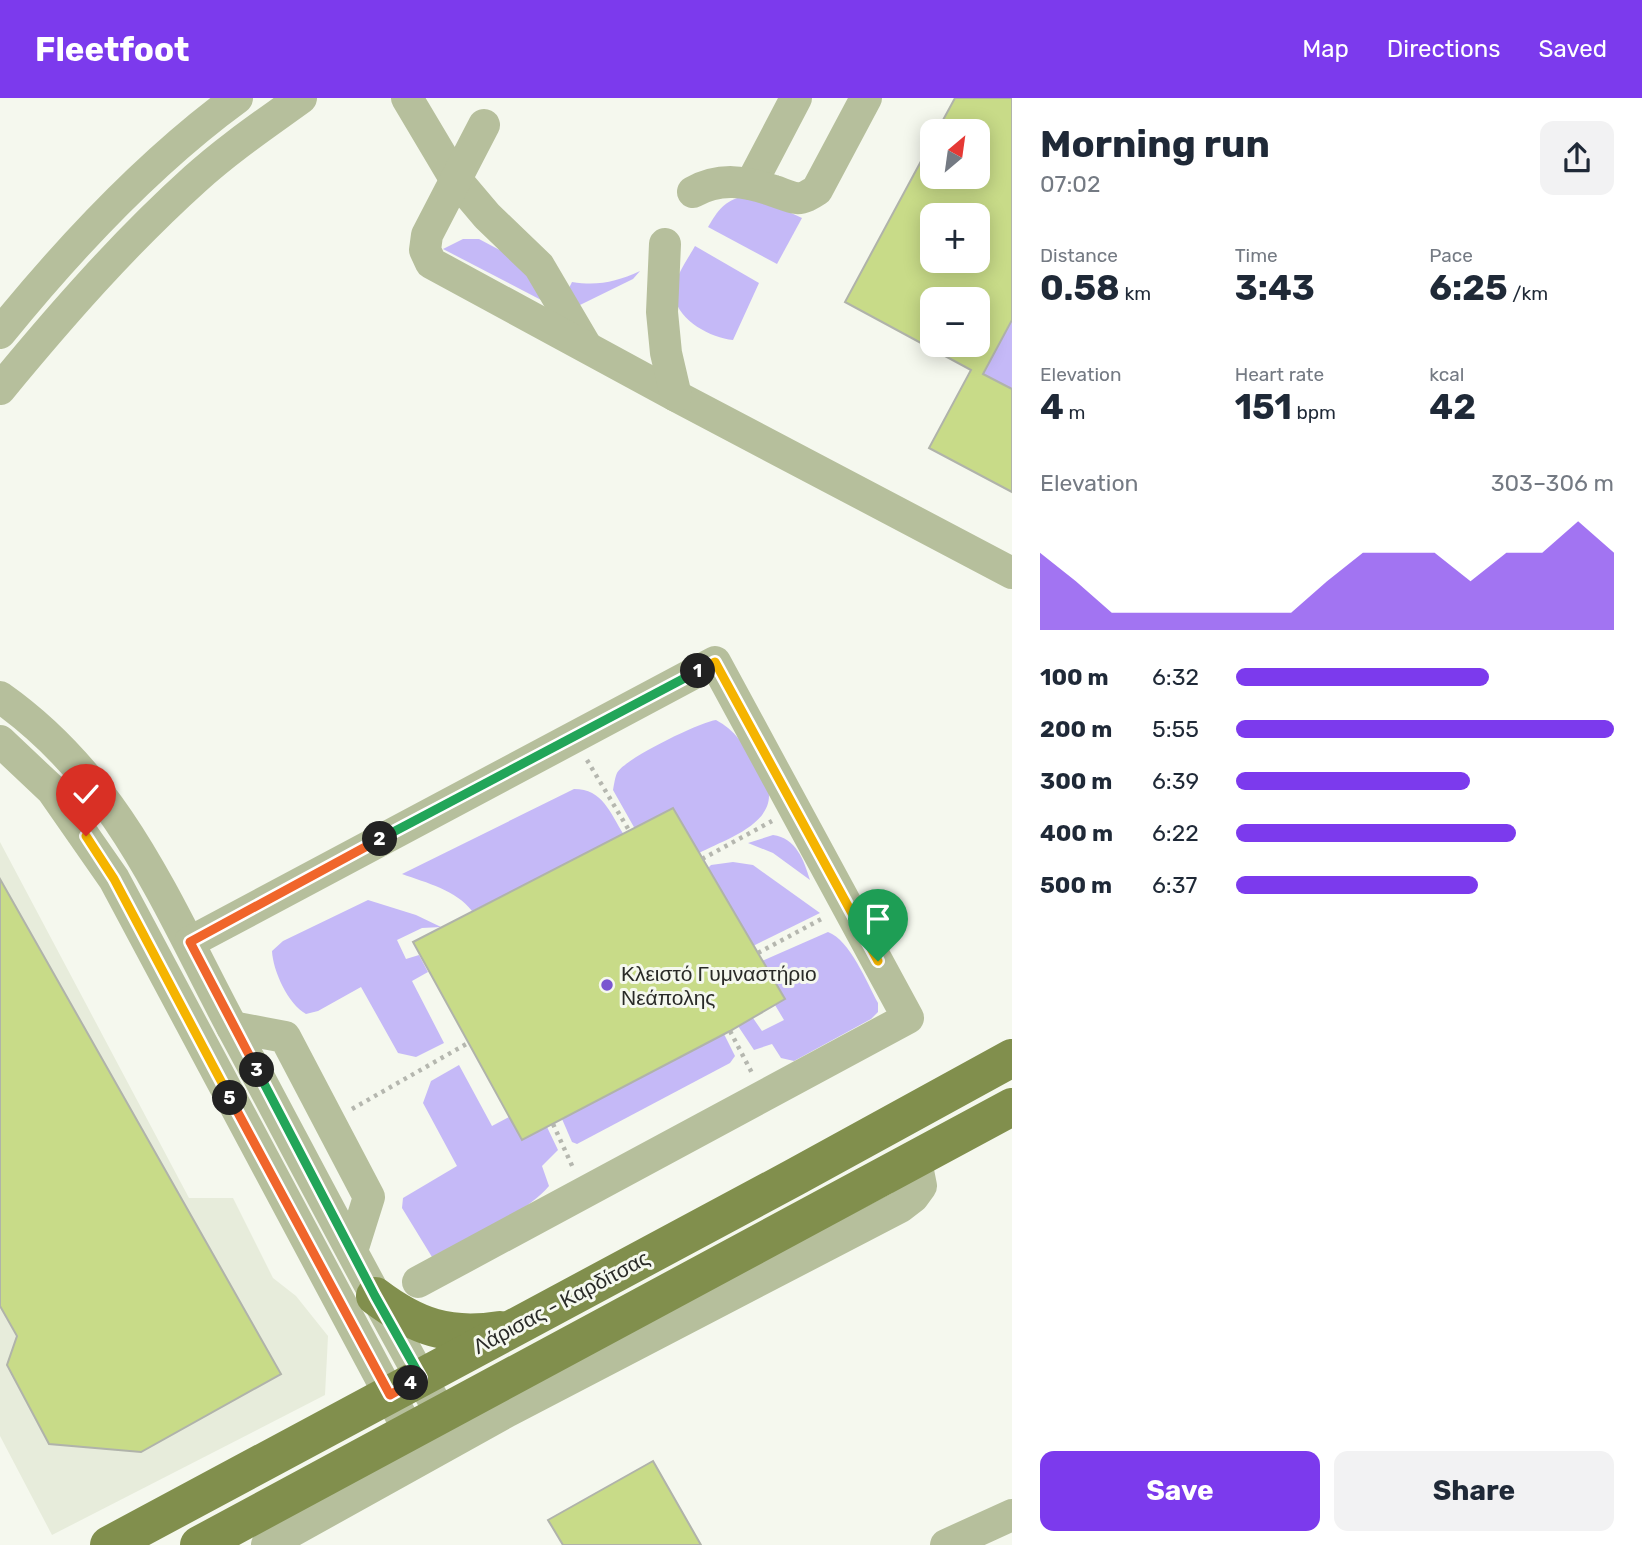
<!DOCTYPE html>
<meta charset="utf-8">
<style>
body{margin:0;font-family:Rubik,sans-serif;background:#f2f2f3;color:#1f2937;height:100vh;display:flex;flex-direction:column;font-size:26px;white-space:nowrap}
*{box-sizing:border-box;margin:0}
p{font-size:23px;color:#747a83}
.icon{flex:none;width:38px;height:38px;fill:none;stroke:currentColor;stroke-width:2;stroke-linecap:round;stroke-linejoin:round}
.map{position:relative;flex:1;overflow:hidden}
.sheet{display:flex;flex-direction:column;background:#fff;width:630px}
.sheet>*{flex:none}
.needle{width:46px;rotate:29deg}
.buttons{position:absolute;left:920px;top:21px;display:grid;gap:14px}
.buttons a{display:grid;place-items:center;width:70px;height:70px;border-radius:14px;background:#fff;box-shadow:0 4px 18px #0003;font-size:35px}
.pin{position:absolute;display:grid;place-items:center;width:60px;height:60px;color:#fff;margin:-72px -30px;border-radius:50% 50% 50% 0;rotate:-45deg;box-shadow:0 0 7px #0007}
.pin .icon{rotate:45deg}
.km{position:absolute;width:35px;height:35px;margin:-18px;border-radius:50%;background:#222;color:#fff;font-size:19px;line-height:35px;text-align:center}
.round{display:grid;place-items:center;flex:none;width:74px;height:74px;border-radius:14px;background:#f2f2f3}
.overview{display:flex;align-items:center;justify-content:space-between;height:119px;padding:0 28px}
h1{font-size:38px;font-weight:700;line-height:52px}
.stats{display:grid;grid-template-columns:repeat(3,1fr);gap:10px;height:119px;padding:7px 28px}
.stats div{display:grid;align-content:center}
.stats b{font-size:35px;font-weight:700}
.stats small{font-size:19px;font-weight:400}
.stats p{font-size:19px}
.chart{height:196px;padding:14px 28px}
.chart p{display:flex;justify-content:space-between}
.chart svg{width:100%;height:126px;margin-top:7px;fill:#7c3aed;opacity:.7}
.primary-button{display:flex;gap:14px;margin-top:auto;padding:14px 28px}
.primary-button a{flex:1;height:80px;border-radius:14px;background:#7c3aed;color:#fff;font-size:28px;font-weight:700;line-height:80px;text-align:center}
.primary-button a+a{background:#f2f2f3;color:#1f2937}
ul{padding:0 28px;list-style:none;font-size:23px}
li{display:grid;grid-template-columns:112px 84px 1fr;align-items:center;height:52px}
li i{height:18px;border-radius:9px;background:#7c3aed}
header{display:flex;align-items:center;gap:42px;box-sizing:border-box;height:98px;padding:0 35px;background:#7c3aed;color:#fff}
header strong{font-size:33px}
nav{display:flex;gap:38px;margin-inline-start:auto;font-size:24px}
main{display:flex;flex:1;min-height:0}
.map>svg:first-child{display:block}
.built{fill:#e7ecdb}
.green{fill:#c5b9f7}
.building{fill:#c8db88;stroke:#b0b3aa;stroke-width:2;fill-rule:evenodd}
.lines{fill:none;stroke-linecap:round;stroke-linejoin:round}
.path{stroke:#b5b7af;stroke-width:4.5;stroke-dasharray:3.5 5;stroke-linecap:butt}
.minor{stroke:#b6bf9c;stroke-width:32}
.major{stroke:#818f4d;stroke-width:38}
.split-1-casing{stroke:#fff;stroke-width:14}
.split-2-casing{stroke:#fff;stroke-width:14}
.split-3-casing{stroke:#fff;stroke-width:14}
.split-4-casing{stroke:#fff;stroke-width:14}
.split-5-casing{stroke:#fff;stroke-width:14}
.split-6-casing{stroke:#fff;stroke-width:14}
.split-1{stroke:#f5b400;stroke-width:9}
.split-2{stroke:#22a559;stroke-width:9}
.split-3{stroke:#f0652b;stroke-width:9}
.split-4{stroke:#22a559;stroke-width:9}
.split-5{stroke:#f0652b;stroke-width:9}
.split-6{stroke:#f5b400;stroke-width:9}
.poi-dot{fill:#7a56d0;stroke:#f5f8ee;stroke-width:2.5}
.labels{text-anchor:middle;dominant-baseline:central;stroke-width:6;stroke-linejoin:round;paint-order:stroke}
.poi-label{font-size:21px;fill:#292a27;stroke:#f5f8ee;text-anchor:start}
.street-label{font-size:21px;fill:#292a27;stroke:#f5f8ee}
</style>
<header>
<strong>Fleetfoot</strong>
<nav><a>Map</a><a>Directions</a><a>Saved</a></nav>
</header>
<main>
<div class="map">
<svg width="1012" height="1447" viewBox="0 0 1012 1447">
<rect width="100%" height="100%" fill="#f5f8ee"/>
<path class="built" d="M 0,744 L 189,1100 L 233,1100 L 273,1180 L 296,1198 L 328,1238 L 325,1297 L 52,1437 L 0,1338 Z"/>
<g class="green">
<path d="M 744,98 L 765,103 L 802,120 L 777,166 L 708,129 C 718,112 724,103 744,98 Z"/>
<path d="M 463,141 L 479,141 L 530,168 L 543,203 L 443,151 Z"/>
<path d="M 695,148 L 759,185 L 733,242 C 711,240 679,223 674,198 C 672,182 688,161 695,148 Z"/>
<path d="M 640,173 L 633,181 L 580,207 L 569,190 L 572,184 C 598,188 616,184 640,173 Z"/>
<path d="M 1012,222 L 1012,291 L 983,276 Z"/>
<path d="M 716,622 C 735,632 745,648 755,666 C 758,673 766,682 768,690 C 777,726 723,742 699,755 L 635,731 L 613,692 C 614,687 615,679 617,675 C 624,661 700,624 716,622 Z"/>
<path d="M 574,691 C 603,691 610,715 624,737 L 472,813 C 456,792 427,785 402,776 Z"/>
<path d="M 773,737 C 796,740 804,762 810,782 L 773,755 L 748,745 Z"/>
<path d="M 733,764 L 753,767 L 820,815 L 753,848 L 707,771 L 711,767 Z"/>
<path d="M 368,802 L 416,817 L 441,829 L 422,830 L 397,842 L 406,861 L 419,857 L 428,874 L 412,883 L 444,945 L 416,959 L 398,955 L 361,889 L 318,913 L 306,916 C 288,906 273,873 272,853 L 283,843 Z"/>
<path d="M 828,834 C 850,842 867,885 878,905 L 878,914 L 871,921 L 794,963 L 781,960 L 772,946 L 754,952 L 738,928 L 753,920 L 762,933 L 784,922 L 775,907 L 785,900 L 762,863 Z"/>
<path d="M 724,936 L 735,958 L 730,965 L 577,1046 L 572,1044 L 562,1021 Z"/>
<path d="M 459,967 L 492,1028 L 509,1019 L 522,1042 L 547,1029 L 558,1052 L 542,1068 L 549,1088 C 527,1115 464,1142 432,1159 L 402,1110 L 403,1100 L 457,1068 L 423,1005 L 431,983 Z"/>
</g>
<g class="building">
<path d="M 955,0 L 1012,0 L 1012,222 L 983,276 L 1012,291 L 1012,394 L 929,350 L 971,272 L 845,204 L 933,41 L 933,79 L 978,79 L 978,33 L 937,33 ZM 933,117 L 978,117 L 978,163 L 933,163 ZM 933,201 L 978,201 L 978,247 L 933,247 Z"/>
<path d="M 673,710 L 785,901 L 730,933 L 522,1042 L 413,844 Z"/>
<path d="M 0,781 L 281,1276 L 141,1354 L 49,1346 L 7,1267 L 17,1238 L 0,1208 Z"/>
<path d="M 653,1363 L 701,1447 L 563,1447 L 548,1422 Z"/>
</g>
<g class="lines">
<g class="path">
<path d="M 587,662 L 630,734"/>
<path d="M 702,761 L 772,723"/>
<path d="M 758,855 L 825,819"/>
<path d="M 730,933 L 752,975"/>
<path d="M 352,1011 L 468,945"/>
<path d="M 553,1026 L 574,1072"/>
</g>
<g class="minor">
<path d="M 407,0 L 454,79 L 487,118 L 539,168 L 586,248"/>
<path d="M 484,27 L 427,137 L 425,152 L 431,165 L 676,298 L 1012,475"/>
<path d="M 751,86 L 796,0"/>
<path d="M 693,94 C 720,79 745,83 774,93 C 781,95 789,99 796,100 C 803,101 811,96 817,92 L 866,0"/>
<path d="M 665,146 L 662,214 L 666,255 L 676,298"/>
<path d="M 0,235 C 69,150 148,65 237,0"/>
<path d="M 0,291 C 61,217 124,145 195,81 C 228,51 265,26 301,0"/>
<path d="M 0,599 C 119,683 166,805 232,929 C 302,1059 369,1190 442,1317"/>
<path d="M 0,643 L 52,692 L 114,781 L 410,1335"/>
<path d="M 190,844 L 715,564 L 908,920 L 418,1184"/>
<path d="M 232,929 L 285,939 L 369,1099 L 352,1153"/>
<path d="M 267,1447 L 508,1313 L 900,1109 L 913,1099 L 921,1088 L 916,1063"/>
<path d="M 946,1447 L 1012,1417"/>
</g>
<g class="major">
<path d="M 375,1198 C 416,1229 449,1240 500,1232"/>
<path d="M 109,1447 L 795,1079 L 1012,960"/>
<path d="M 199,1447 L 1012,1009"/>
</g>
</g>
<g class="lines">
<g class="split-1-casing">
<path id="split-1" d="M 698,573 L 715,564 L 878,863"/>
</g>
<g class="split-2-casing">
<path id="split-2" d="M 380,741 L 698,573"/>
</g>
<g class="split-3-casing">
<path id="split-3" d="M 257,972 L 190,844 L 380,741"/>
</g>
<g class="split-4-casing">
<path id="split-4" d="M 257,972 L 375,1198 L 421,1280 L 411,1285"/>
</g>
<g class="split-5-casing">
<path id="split-5" d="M 230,1000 L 390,1297 L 411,1285"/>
</g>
<g class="split-6-casing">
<path id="split-6" d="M 86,738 L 114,781 L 230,1000"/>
</g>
<use href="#split-1" class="split-1"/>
<use href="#split-2" class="split-2"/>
<use href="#split-3" class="split-3"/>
<use href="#split-4" class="split-4"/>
<use href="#split-5" class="split-5"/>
<use href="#split-6" class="split-6"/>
</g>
<circle class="poi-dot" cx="607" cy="887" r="7"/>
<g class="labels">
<g class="poi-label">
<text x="621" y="875">Κλειστό Γυμναστήριο<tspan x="621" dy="24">Νεάπολης</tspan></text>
</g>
<g class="street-label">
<text transform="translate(561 1204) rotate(-28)">Λάρισας - Καρδίτσας</text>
</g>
</g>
</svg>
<div class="buttons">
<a><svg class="needle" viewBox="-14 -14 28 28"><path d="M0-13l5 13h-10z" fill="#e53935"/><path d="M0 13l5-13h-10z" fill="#747a83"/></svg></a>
<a>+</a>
<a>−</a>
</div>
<div class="pin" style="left:878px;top:863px;background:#1e9e55"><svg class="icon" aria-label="arrive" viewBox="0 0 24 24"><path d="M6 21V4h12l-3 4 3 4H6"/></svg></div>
<div class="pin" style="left:86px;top:738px;background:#d93025"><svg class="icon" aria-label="check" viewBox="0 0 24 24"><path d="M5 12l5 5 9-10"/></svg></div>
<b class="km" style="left:698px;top:573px">1</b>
<b class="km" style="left:380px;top:741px">2</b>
<b class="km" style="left:257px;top:972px">3</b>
<b class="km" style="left:411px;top:1285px">4</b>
<b class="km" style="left:230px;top:1000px">5</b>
</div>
<section class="sheet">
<div class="overview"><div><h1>Morning run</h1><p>07:02</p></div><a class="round"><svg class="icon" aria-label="share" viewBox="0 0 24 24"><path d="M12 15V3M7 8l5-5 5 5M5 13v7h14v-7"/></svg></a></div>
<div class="stats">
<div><p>Distance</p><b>0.58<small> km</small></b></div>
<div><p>Time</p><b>3:43</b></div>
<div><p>Pace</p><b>6:25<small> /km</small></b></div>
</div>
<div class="stats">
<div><p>Elevation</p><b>4<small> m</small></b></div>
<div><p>Heart rate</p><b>151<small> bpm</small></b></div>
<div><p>kcal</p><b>42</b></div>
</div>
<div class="chart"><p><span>Elevation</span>303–306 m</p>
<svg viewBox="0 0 160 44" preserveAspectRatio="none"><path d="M0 44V17L10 27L20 38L30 38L40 38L50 38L60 38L70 38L80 27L90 17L100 17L110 17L120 27L130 17L140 17L150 6L160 17V44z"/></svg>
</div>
<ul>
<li><b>100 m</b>6:32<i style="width:67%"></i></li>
<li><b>200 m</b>5:55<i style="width:100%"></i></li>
<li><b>300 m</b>6:39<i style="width:62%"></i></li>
<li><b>400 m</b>6:22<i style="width:74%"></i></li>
<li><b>500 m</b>6:37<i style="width:64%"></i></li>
</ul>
<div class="primary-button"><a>Save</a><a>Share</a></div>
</section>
</main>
